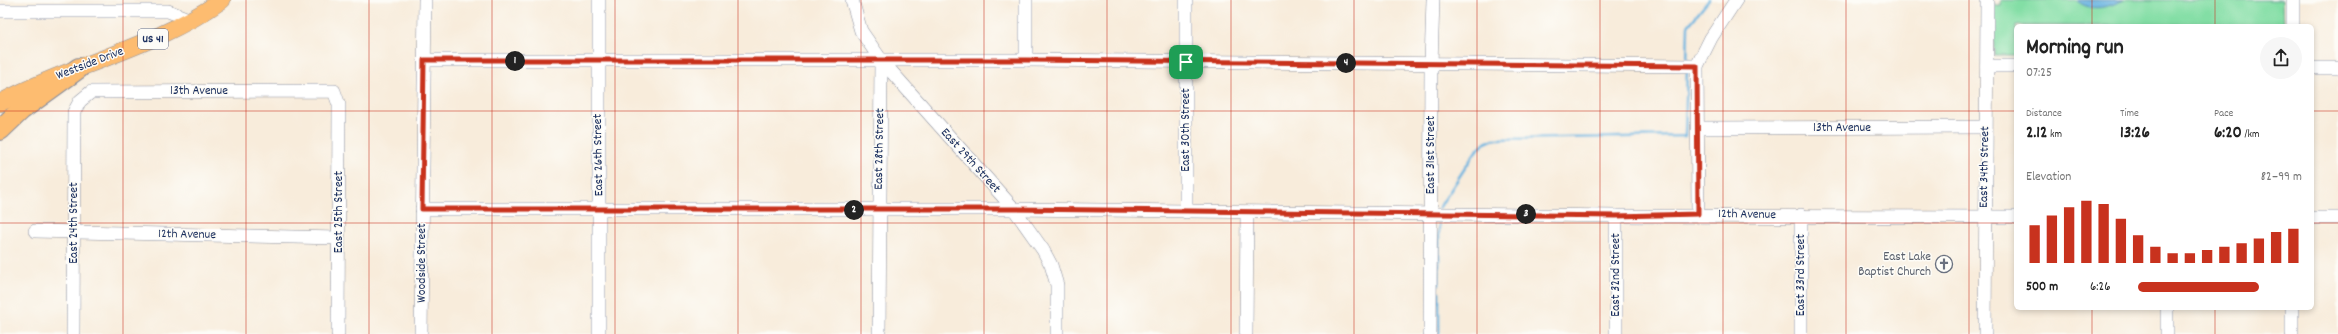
<!DOCTYPE html>
<meta charset="utf-8">
<style>
body{margin:0;font-family:Dekko,sans-serif;background:#f6f6f6;color:#222;height:100vh;display:flex;flex-direction:column;font-size:15px;white-space:nowrap}
*{box-sizing:border-box;margin:0}
p{font-size:13px;color:#767676}
.icon{flex:none;width:22px;height:22px;fill:none;stroke:currentColor;stroke-width:2;stroke-linecap:round;stroke-linejoin:round}
.map{position:relative;flex:1;overflow:hidden}
.drawer{position:absolute;left:2014px;top:24px;width:300px;height:286px;display:flex;flex-direction:column;background:#fff;border-radius:6px;box-shadow:0 2px 6px #0003}
.drawer>*{flex:none}
.pin{position:absolute;display:grid;place-items:center;width:34px;height:34px;color:#fff;margin:-17px;border-radius:8px;box-shadow:0 2px 6px #0006}
.km{position:absolute;width:20px;height:20px;margin:-10px;border-radius:50%;background:#222;color:#fff;font-size:11px;line-height:20px;text-align:center}
.round{display:grid;place-items:center;flex:none;width:42px;height:42px;border-radius:21px;background:#f6f6f6}
.head{display:flex;align-items:center;justify-content:space-between;height:68px;padding:0 12px}
h1{font-size:22px;font-weight:700;line-height:30px}
.figures{display:grid;grid-template-columns:repeat(3,1fr);gap:6px;height:68px;padding:4px 12px}
.figures div{display:grid;align-content:center}
.figures b{font-size:17px;font-weight:700}
.figures small{font-size:11px;font-weight:400}
.figures p{font-size:11px}
.chart{height:112px;padding:8px 12px}
.chart p{display:flex;justify-content:space-between}
.chart svg{width:100%;height:72px;margin-top:4px;stroke:#c8321e;stroke-width:6}
ul{padding:0 12px;list-style:none;font-size:13px}
li{display:grid;grid-template-columns:64px 48px 1fr;align-items:center;height:30px}
li i{height:10px;border-radius:5px;background:#c8321e}
.map>svg:first-child{display:block}
.green{fill:#83dea5;stroke:#4f8682}
.water{fill:#67b3e0;stroke:#41719f}
.lines{fill:none;stroke-linecap:round;stroke-linejoin:round}
.stream{stroke:#67b3e0;stroke-width:2.5}
.minor-casing{stroke:#8a8e9c;stroke-width:14}
.major-casing{stroke:#8a8e9c;stroke-width:18}
.highway-casing{stroke:#8a8e9c;stroke-width:22}
.minor{stroke:#fff;stroke-width:13}
.major{stroke:#fdbc70;stroke-width:17}
.highway{stroke:#fdbc70;stroke-width:20}
.route-casing{stroke:#fff;stroke-width:8}
.route{stroke:#c8321e;stroke-width:5}
.grid{fill:none;stroke:#c8321e;stroke-width:1;stroke-opacity:0.55}
.labels{text-anchor:middle;dominant-baseline:central;stroke-width:3;stroke-linejoin:round;paint-order:stroke}
.shield{fill:#fdfcf7;stroke:#5f6c8c;stroke-width:1}
.shield-label{font-size:12px;font-weight:bold;fill:#1b2f5e}
.street-label{font-size:13px;fill:#1b2f5e;stroke:#fdfcf7}
.worship-label{font-size:13px;fill:#5b616d;stroke:#fdfcf7;text-anchor:end}
</style>
<div class="map">
<svg width="2338" height="334" viewBox="0 0 2338 334">
<rect width="100%" height="100%" fill="#fdfcf7"/>
<filter id="ink" filterUnits="userSpaceOnUse"><feTurbulence type="fractalNoise" baseFrequency=".025" numOctaves="2"/><feDisplacementMap in="SourceGraphic" scale="8" xChannelSelector="R" yChannelSelector="G"/><feConvolveMatrix kernelMatrix="1 2 1 2 8 2 1 2 1" color-interpolation-filters="sRGB"/></filter>
<filter id="wash" filterUnits="userSpaceOnUse"><feTurbulence type="fractalNoise" baseFrequency=".012" numOctaves="4" result="noise"/><feDisplacementMap in="SourceGraphic" scale="16" xChannelSelector="R" yChannelSelector="G"/><feGaussianBlur stdDeviation="0.9" result="paint"/><feColorMatrix in="noise" values="0 0 0 0 0 0 0 0 0 0 0 0 0 0 0 0 0 1.4 0 .05"/><feComposite in="paint" operator="in"/></filter>
<g filter="url(#wash)">
<rect width="100%" height="100%" fill="#f8ecdb"/>
<path class="green" d="M 2001,0 L 2283,0 L 2284,26 L 2016,26 L 2016,55 L 1994,55 L 1993,5 L 2001,5 Z"/>
<path class="water" d="M 2076,0 L 2124,0 C 2108,7 2091,13 2076,0 Z"/>
<g class="lines">
<g class="stream">
<path d="M 1687,62 L 1688,26 L 1709,0"/>
<path d="M 1439,208 L 1476,151 L 1483,144 L 1494,139 L 1685,136 L 1687,69"/>
<path d="M 1439,224 L 1439,285"/>
<path d="M 1439,334 L 1439,292"/>
</g>
</g>
</g>
<g filter="url(#ink)">
<g class="lines">
<g class="minor-casing">
<g id="minor">
<path d="M 852,0 L 861,31 L 881,60 L 1014,209 L 1043,250 L 1051,265 L 1057,285 L 1057,334"/>
<path d="M 1026,0 L 1026,60"/>
<path d="M 2293,0 L 2293,26"/>
<path d="M 0,11 L 168,11 L 191,20"/>
<path d="M 424,60 L 1026,60 L 1697,66"/>
<path d="M 1987,66 L 2016,66"/>
<path d="M 2312,68 L 2338,68"/>
<path d="M 1698,128 L 1985,127"/>
<path d="M 422,209 L 1014,209 L 1616,216 L 2016,217"/>
<path d="M 1186,212 L 1186,0"/>
<path d="M 1698,214 L 1697,66 L 1711,38 L 1736,0"/>
<path d="M 1801,215 L 1801,334"/>
<path d="M 1616,216 L 1616,334"/>
<path d="M 2312,218 L 2338,218"/>
<path d="M 35,231 L 338,238"/>
<path d="M 73,334 L 74,112 L 80,101 L 91,92 L 334,91 L 339,105 L 338,334"/>
<path d="M 421,334 L 425,0"/>
<path d="M 599,334 L 599,0"/>
<path d="M 879,334 L 881,60"/>
<path d="M 1246,334 L 1247,212"/>
<path d="M 1430,334 L 1431,64 L 1433,0"/>
<path d="M 1985,334 L 1987,0"/>
<path d="M 2167,334 L 2167,308"/>
<path d="M 2292,334 L 2292,308"/>
</g>
</g>
<g class="major-casing">
<path id="major" d="M 0,103 C 72,64 155,48 222,0"/>
</g>
<g class="highway-casing">
<path id="highway" d="M 0,130 L 21,110 L 79,68"/>
</g>
<use href="#minor" class="minor"/>
<use href="#major" class="major"/>
<use href="#highway" class="highway"/>
</g>
</g>
<g class="lines" filter="url(#ink)">
<g class="route-casing">
<path id="route" d="M 424,60 L 1026,60 L 1697,66 L 1698,214 L 1616,216 L 1014,209 L 422,209 Z"/>
</g>
<use href="#route" class="route"/>
</g>
<path class="grid" d="M 123,0 L 123,334M 246,0 L 246,334M 369,0 L 369,334M 492,0 L 492,334M 615,0 L 615,334M 738,0 L 738,334M 861,0 L 861,334M 984,0 L 984,334M 1107,0 L 1107,334M 1231,0 L 1231,334M 1354,0 L 1354,334M 1477,0 L 1477,334M 1600,0 L 1600,334M 1723,0 L 1723,334M 1846,0 L 1846,334M 1969,0 L 1969,334M 2092,0 L 2092,26M 2215,0 L 2215,26M 0,111 L 2016,111M 2312,111 L 2338,111M 0,223 L 2016,223M 2312,223 L 2338,223M 2092,308 L 2092,334M 2215,308 L 2215,334"/>
<defs>
<g id="church-ring" transform="scale(0.9)"><circle r="9.5" fill="#fdfcf7" stroke="#6b7280" stroke-width="1.5"/><path d="M-1.2-6h2.4v3.5h3.3v2.4h-3.3V6h-2.4V-.1h-3.3v-2.4h3.3Z" fill="#6b7280"/></g>
</defs>
<g fill-rule="evenodd">
<use href="#church-ring" x="1944" y="264"/>
</g>
<g class="labels">
<rect class="shield" x="138" y="29" width="30" height="20" rx="3"/>
<g class="shield-label">
<text x="153" y="39">US 41</text>
</g>
<g class="street-label">
<text transform="translate(90 64) rotate(-21)">Westside Drive</text>
<text x="199" y="91">13th Avenue</text>
<text x="1842" y="128">13th Avenue</text>
<text transform="translate(1186 130) rotate(-90)">East 30th Street</text>
<text transform="translate(880 149) rotate(-89)">East 28th Street</text>
<text transform="translate(599 155) rotate(-91)">East 26th Street</text>
<text transform="translate(1431 155) rotate(-90)">East 31st Street</text>
<text transform="translate(970 161) rotate(48)">East 29th Street</text>
<text transform="translate(1985 167) rotate(-89)">East 34th Street</text>
<text transform="translate(339 212) rotate(-90)">East 25th Street</text>
<text transform="translate(1747 215) rotate(1)">12th Avenue</text>
<text transform="translate(74 223) rotate(-90)">East 24th Street</text>
<text transform="translate(187 235) rotate(1)">12th Avenue</text>
<text transform="translate(422 263) rotate(-90)">Woodside Street</text>
<text transform="translate(1616 275) rotate(-90)">East 32nd Street</text>
<text transform="translate(1801 275) rotate(-90)">East 33rd Street</text>
</g>
<g class="worship-label">
<text x="1931" y="257">East Lake<tspan x="1931" dy="15">Baptist Church</tspan></text>
</g>
</g>
</svg>
<div class="pin" style="left:1186px;top:62px;background:#1e9e55"><svg class="icon" aria-label="arrive" viewBox="0 0 24 24"><path d="M6 21V4h12l-3 4 3 4H6"/></svg></div>
<b class="km" style="left:515px;top:61px">1</b>
<b class="km" style="left:854px;top:210px">2</b>
<b class="km" style="left:1526px;top:214px">3</b>
<b class="km" style="left:1346px;top:63px">4</b>
<section class="drawer">
<div class="head"><div><h1>Morning run</h1><p>07:25</p></div><a class="round"><svg class="icon" aria-label="share" viewBox="0 0 24 24"><path d="M12 15V3M7 8l5-5 5 5M5 13v7h14v-7"/></svg></a></div>
<div class="figures">
<div><p>Distance</p><b>2.12<small> km</small></b></div>
<div><p>Time</p><b>13:26</b></div>
<div><p>Pace</p><b>6:20<small> /km</small></b></div>
</div>
<div class="chart"><p><span>Elevation</span>82–99 m</p>
<svg viewBox="0 0 160 44" preserveAspectRatio="none"><path d="M5 44V21M15 44V15M25 44V10M35 44V6M45 44V8M55 44V17M65 44V27M75 44V34M85 44V38M95 44V38M105 44V36M115 44V34M125 44V32M135 44V29M145 44V25M155 44V23"/></svg>
</div>
<ul>
<li><b>500 m</b>6:26<i style="width:74%"></i></li>
</ul>
</section>
</div>
